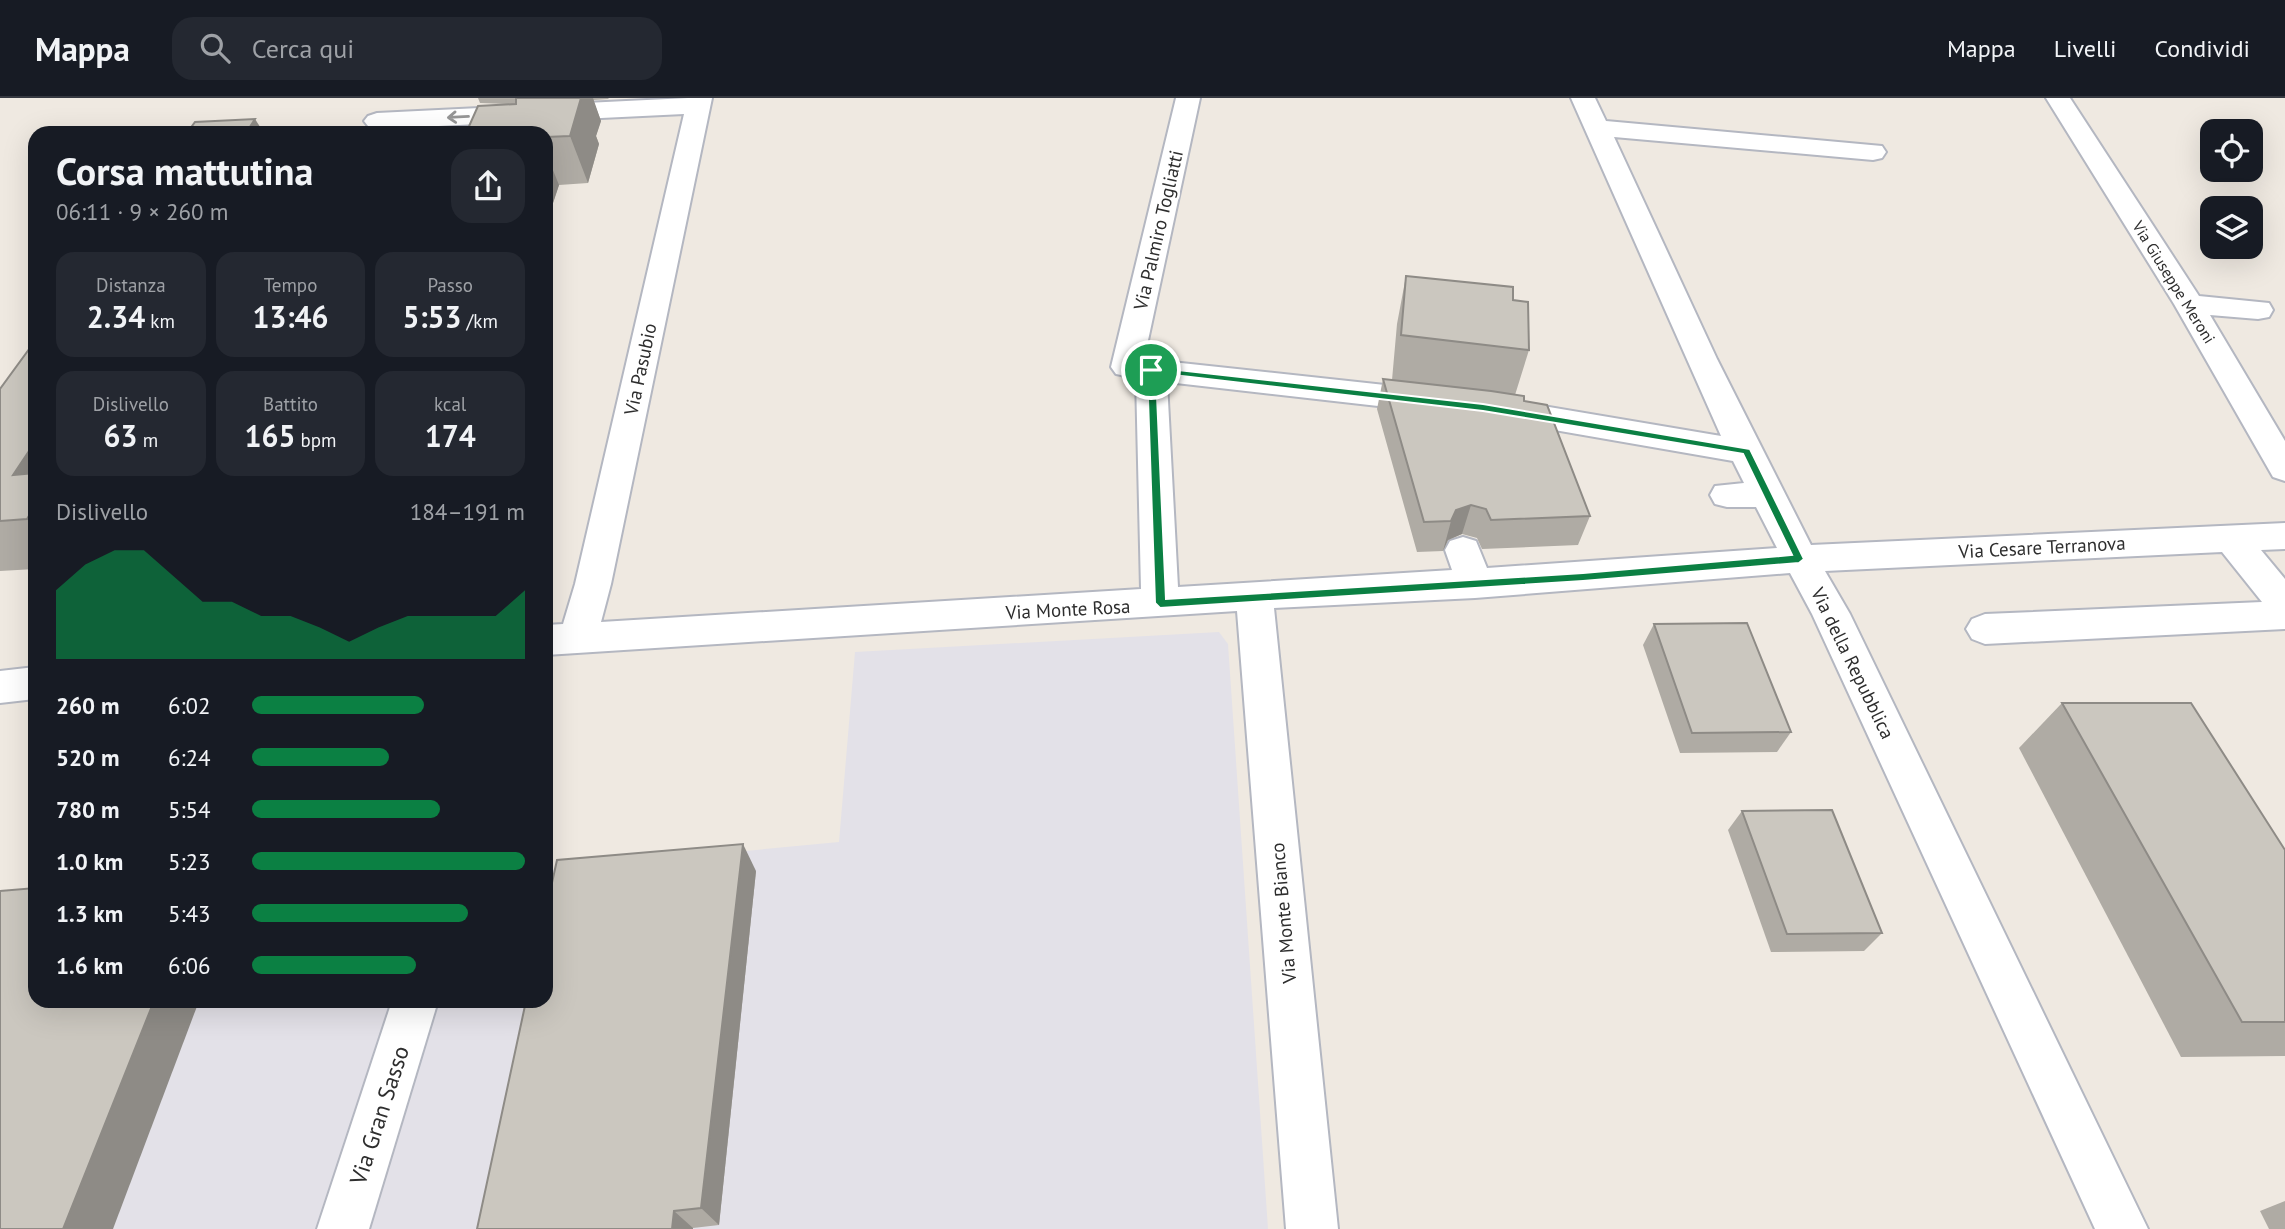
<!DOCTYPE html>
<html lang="it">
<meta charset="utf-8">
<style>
body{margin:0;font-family:"PT Sans",sans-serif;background:#242831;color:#f1f3f6;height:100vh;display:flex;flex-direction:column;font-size:26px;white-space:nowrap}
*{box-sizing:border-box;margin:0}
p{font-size:23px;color:#9ea1a6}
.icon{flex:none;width:38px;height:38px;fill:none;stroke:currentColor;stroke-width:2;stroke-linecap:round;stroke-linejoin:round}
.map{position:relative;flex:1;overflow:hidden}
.sheet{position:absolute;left:28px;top:28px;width:525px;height:882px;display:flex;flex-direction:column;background:#171b24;border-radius:21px;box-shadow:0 7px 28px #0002}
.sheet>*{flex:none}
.buttons{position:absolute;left:2200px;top:21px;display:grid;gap:14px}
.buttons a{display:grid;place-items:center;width:63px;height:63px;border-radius:14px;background:#171b24;box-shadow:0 7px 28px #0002;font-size:35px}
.pin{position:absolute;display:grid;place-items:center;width:60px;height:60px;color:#fff;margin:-30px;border:4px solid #fff;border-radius:50%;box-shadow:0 2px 7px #0007}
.round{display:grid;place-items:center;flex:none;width:74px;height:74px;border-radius:21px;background:#242831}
.overview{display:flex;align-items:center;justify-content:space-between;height:119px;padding:0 28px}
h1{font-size:38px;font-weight:800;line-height:52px}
.stats{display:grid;grid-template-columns:repeat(3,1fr);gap:10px;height:119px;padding:7px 28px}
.stats div{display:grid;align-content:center;border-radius:18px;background:#242831;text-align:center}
.stats b{font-size:30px;font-weight:800}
.stats small{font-size:19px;font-weight:400}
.stats p{font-size:19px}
.chart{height:196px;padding:14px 28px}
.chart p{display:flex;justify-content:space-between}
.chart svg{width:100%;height:126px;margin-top:7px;fill:#0b8043;opacity:.7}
ul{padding:0 28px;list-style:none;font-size:23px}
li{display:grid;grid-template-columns:112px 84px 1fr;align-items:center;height:52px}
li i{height:18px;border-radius:9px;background:#0b8043}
header{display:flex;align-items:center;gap:42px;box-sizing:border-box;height:98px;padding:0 35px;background:#171b24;border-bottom:2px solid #363941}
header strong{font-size:33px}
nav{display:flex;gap:38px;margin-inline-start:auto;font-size:24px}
.search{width:490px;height:63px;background:#242831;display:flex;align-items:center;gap:18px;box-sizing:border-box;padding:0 24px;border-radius:21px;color:#9ea1a6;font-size:26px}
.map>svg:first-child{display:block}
.industrial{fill:#e3e1e8}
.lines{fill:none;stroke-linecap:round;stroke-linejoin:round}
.minor-casing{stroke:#b4b7c1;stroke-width:4}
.minor{fill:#fff;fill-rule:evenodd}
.wall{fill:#afaba4}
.shaded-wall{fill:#8e8b86}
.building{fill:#cbc7bf;stroke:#8e8b86;stroke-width:2}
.oneway{stroke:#969696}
.route{fill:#0b8043;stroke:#fff;stroke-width:2;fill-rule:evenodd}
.labels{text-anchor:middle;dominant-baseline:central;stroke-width:5;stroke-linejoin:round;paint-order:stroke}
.far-street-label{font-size:16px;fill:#2e2e2e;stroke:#fff}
.street-label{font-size:19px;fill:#2e2e2e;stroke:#fff}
.near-street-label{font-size:23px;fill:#2e2e2e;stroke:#fff}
</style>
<header>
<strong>Mappa</strong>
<div class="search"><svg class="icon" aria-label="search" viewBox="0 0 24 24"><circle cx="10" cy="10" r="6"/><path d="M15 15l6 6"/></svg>Cerca qui</div>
<nav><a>Mappa</a><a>Livelli</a><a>Condividi</a></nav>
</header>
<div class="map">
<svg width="2285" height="1131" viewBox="0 0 2285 1131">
<rect width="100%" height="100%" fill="#efe9e1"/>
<path class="industrial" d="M 1219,534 L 1228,546 L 1268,1131 L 0,1131 L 35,903 L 546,903 L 546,772 L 839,744 L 855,554 Z"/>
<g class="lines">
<g class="minor-casing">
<g id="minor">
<path d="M 688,0 L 712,0 L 611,486 L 601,524 L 1141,491 L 1136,280 L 1116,276 L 1111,269 L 1176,0 L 1200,0 L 1144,261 L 1431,292 L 1442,296 L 1447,303 L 1442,310 L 1431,314 L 1167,284 L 1178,489 L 1452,472 L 1445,452 L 1450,443 L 1463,439 L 1476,443 L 1487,470 L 1777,450 L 1756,409 L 1727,409 L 1715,406 L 1710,397 L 1715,388 L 1744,385 L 1733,363 L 1502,323 L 1491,320 L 1486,312 L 1491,304 L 1502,301 L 1721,338 L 1571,0 L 1595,0 L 1606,23 L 1882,48 L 1886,54 L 1882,60 L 1873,62 L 1614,39 L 1717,261 L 1811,447 L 2285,425 L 2285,451 L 2261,452 L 2285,481 L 2285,531 L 1985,546 L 1972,541 L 1966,531 L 1972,521 L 1985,516 L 2262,504 L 2222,454 L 1825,473 L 1850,516 L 2148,1131 L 2095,1131 L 1812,516 L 1790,475 L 1475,500 L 1274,510 L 1338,1131 L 1286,1131 L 1237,513 L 546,557 L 546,527 L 563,526 L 575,486 L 684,16 L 377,31 L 368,28 L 364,23 L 368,18 L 377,15 Z"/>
<path d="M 2046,0 L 2070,0 L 2199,198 L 2269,205 L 2273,212 L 2269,219 L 2258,221 L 2210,217 L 2285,343 L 2285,383 L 2273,379 L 2174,206 Z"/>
<path d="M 35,569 L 35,601 L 0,605 L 0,573 Z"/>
<path d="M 392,903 L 438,903 L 369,1131 L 317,1131 Z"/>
</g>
</g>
<use href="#minor" class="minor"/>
</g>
<g class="wall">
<path d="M 478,0 L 609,0 L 608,1 L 593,2 L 601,23 L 596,38 L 599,46 L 588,85 L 559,87 L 546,126 L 546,35 L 506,6 L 480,5 Z"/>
<path d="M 1406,178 L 1513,202 L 1529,252 L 1515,297 L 1524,303 L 1590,418 L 1578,447 L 1482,451 L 1477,440 L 1462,436 L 1448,442 L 1443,453 L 1417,454 L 1377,311 L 1383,281 L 1392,282 L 1397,226 Z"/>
<path d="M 35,243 L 35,471 L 0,473 L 0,291 Z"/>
<path d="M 1654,526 L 1791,634 L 1777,654 L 1680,655 L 1643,547 Z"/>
<path d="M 2062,605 L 2285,752 L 2285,958 L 2181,959 L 2019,650 Z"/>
<path d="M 1742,713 L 1882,835 L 1864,853 L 1771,854 L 1728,732 Z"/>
<path d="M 756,773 L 719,1127 L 693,1130 L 477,1131 Z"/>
<path d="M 2285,1103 L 2285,1131 L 2269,1131 L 2260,1113 Z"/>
</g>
<g class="shaded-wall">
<path d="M 576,0 L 593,0 L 601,23 L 596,38 L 599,46 L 588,85 L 570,38 Z"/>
<path d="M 255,21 L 264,35 L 246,35 Z"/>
<path d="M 546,55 L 559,87 L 546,126 Z"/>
<path d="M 35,344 L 35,399 L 13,377 Z"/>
<path d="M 1471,407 L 1462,436 L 1448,442 L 1443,453 L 1451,423 L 1456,412 Z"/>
<path d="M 35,408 L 35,430 L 27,421 Z"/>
<path d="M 743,746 L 756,773 L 719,1127 L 701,1110 Z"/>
<path d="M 154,903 L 199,903 L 113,1131 L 63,1131 Z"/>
<path d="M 674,1113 L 693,1130 L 693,1131 L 672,1131 Z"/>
</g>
<g class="building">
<path d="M 516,0 L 581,0 L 570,38 L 546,39 L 546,35 L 466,35 L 478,8 L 516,6 Z"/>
<path d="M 255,21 L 246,35 L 187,35 L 195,24 Z"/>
<path d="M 1406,178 L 1513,189 L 1513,202 L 1528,204 L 1529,252 L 1401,237 Z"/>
<path d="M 35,243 L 35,344 L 13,377 L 35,375 L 35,408 L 27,421 L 0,423 L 0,291 Z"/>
<path d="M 1383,281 L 1491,293 L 1524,298 L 1524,303 L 1547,307 L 1590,418 L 1491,422 L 1486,411 L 1471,407 L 1456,412 L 1451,423 L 1424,424 Z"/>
<path d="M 1747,525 L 1791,634 L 1692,635 L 1654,526 Z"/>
<path d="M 2062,605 L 2191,605 L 2285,752 L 2285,924 L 2242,924 Z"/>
<path d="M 1832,712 L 1882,835 L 1787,836 L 1742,713 Z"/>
<path d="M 743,746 L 701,1110 L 674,1113 L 672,1131 L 477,1131 L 526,903 L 546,903 L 546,812 L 557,762 Z"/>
<path d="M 35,790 L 35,903 L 154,903 L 63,1131 L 0,1131 L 0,793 Z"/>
</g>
<defs><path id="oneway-shaft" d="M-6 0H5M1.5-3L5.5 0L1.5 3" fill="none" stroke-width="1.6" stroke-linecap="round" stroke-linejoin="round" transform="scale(1.75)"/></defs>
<use class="oneway" href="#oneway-shaft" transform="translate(458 19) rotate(177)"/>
<path class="route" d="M 1151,269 L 1483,306 L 1750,351 L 1804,461 L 1799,465 L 1583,483 L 1160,510 L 1155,505 L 1147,272 ZM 1156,275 L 1483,313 L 1743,356 L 1792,457 L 1583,475 L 1166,501 Z"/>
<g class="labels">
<g class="far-street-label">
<text transform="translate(2174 184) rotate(58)">Via Giuseppe Meroni</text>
</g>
<g class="street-label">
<text transform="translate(1158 132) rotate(-77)">Via Palmiro Togliatti</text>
<text transform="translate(640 271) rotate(-78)">Via Pasubio</text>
<text transform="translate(2042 449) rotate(-3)">Via Cesare Terranova</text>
<text transform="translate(1068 511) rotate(-3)">Via Monte Rosa</text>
<text transform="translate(1853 565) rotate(64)">Via della Repubblica</text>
<text transform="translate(1283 815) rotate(-95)">Via Monte Bianco</text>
</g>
<g class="near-street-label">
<text transform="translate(379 1017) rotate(-72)">Via Gran Sasso</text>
</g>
</g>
</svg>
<div class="buttons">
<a><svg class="icon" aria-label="locate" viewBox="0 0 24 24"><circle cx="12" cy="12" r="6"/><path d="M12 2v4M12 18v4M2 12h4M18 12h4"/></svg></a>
<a><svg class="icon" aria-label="layers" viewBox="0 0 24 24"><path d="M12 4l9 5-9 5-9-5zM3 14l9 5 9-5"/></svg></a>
</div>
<div class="pin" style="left:1151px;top:272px;background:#1e9e55"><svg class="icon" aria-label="arrive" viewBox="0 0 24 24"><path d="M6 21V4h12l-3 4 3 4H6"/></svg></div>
<section class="sheet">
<div class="overview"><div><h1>Corsa mattutina</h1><p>06:11 · 9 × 260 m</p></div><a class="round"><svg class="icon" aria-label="share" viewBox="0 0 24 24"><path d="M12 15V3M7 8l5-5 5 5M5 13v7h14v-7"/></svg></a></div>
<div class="stats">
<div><p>Distanza</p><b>2.34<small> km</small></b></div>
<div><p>Tempo</p><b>13:46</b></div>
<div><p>Passo</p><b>5:53<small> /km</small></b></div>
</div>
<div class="stats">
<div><p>Dislivello</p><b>63<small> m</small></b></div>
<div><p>Battito</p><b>165<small> bpm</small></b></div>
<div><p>kcal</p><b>174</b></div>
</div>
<div class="chart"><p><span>Dislivello</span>184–191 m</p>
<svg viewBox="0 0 160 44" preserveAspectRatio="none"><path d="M0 44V20L10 11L20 6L30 6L40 15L50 24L60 24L70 29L80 29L90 33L100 38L110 33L120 29L130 29L140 29L150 29L160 20V44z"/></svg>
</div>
<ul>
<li><b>260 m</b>6:02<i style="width:63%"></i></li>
<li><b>520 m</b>6:24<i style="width:50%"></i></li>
<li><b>780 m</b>5:54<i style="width:69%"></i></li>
<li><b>1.0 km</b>5:23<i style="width:100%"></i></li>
<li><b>1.3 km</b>5:43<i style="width:79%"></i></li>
<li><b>1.6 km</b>6:06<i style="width:60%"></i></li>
</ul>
</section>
</div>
